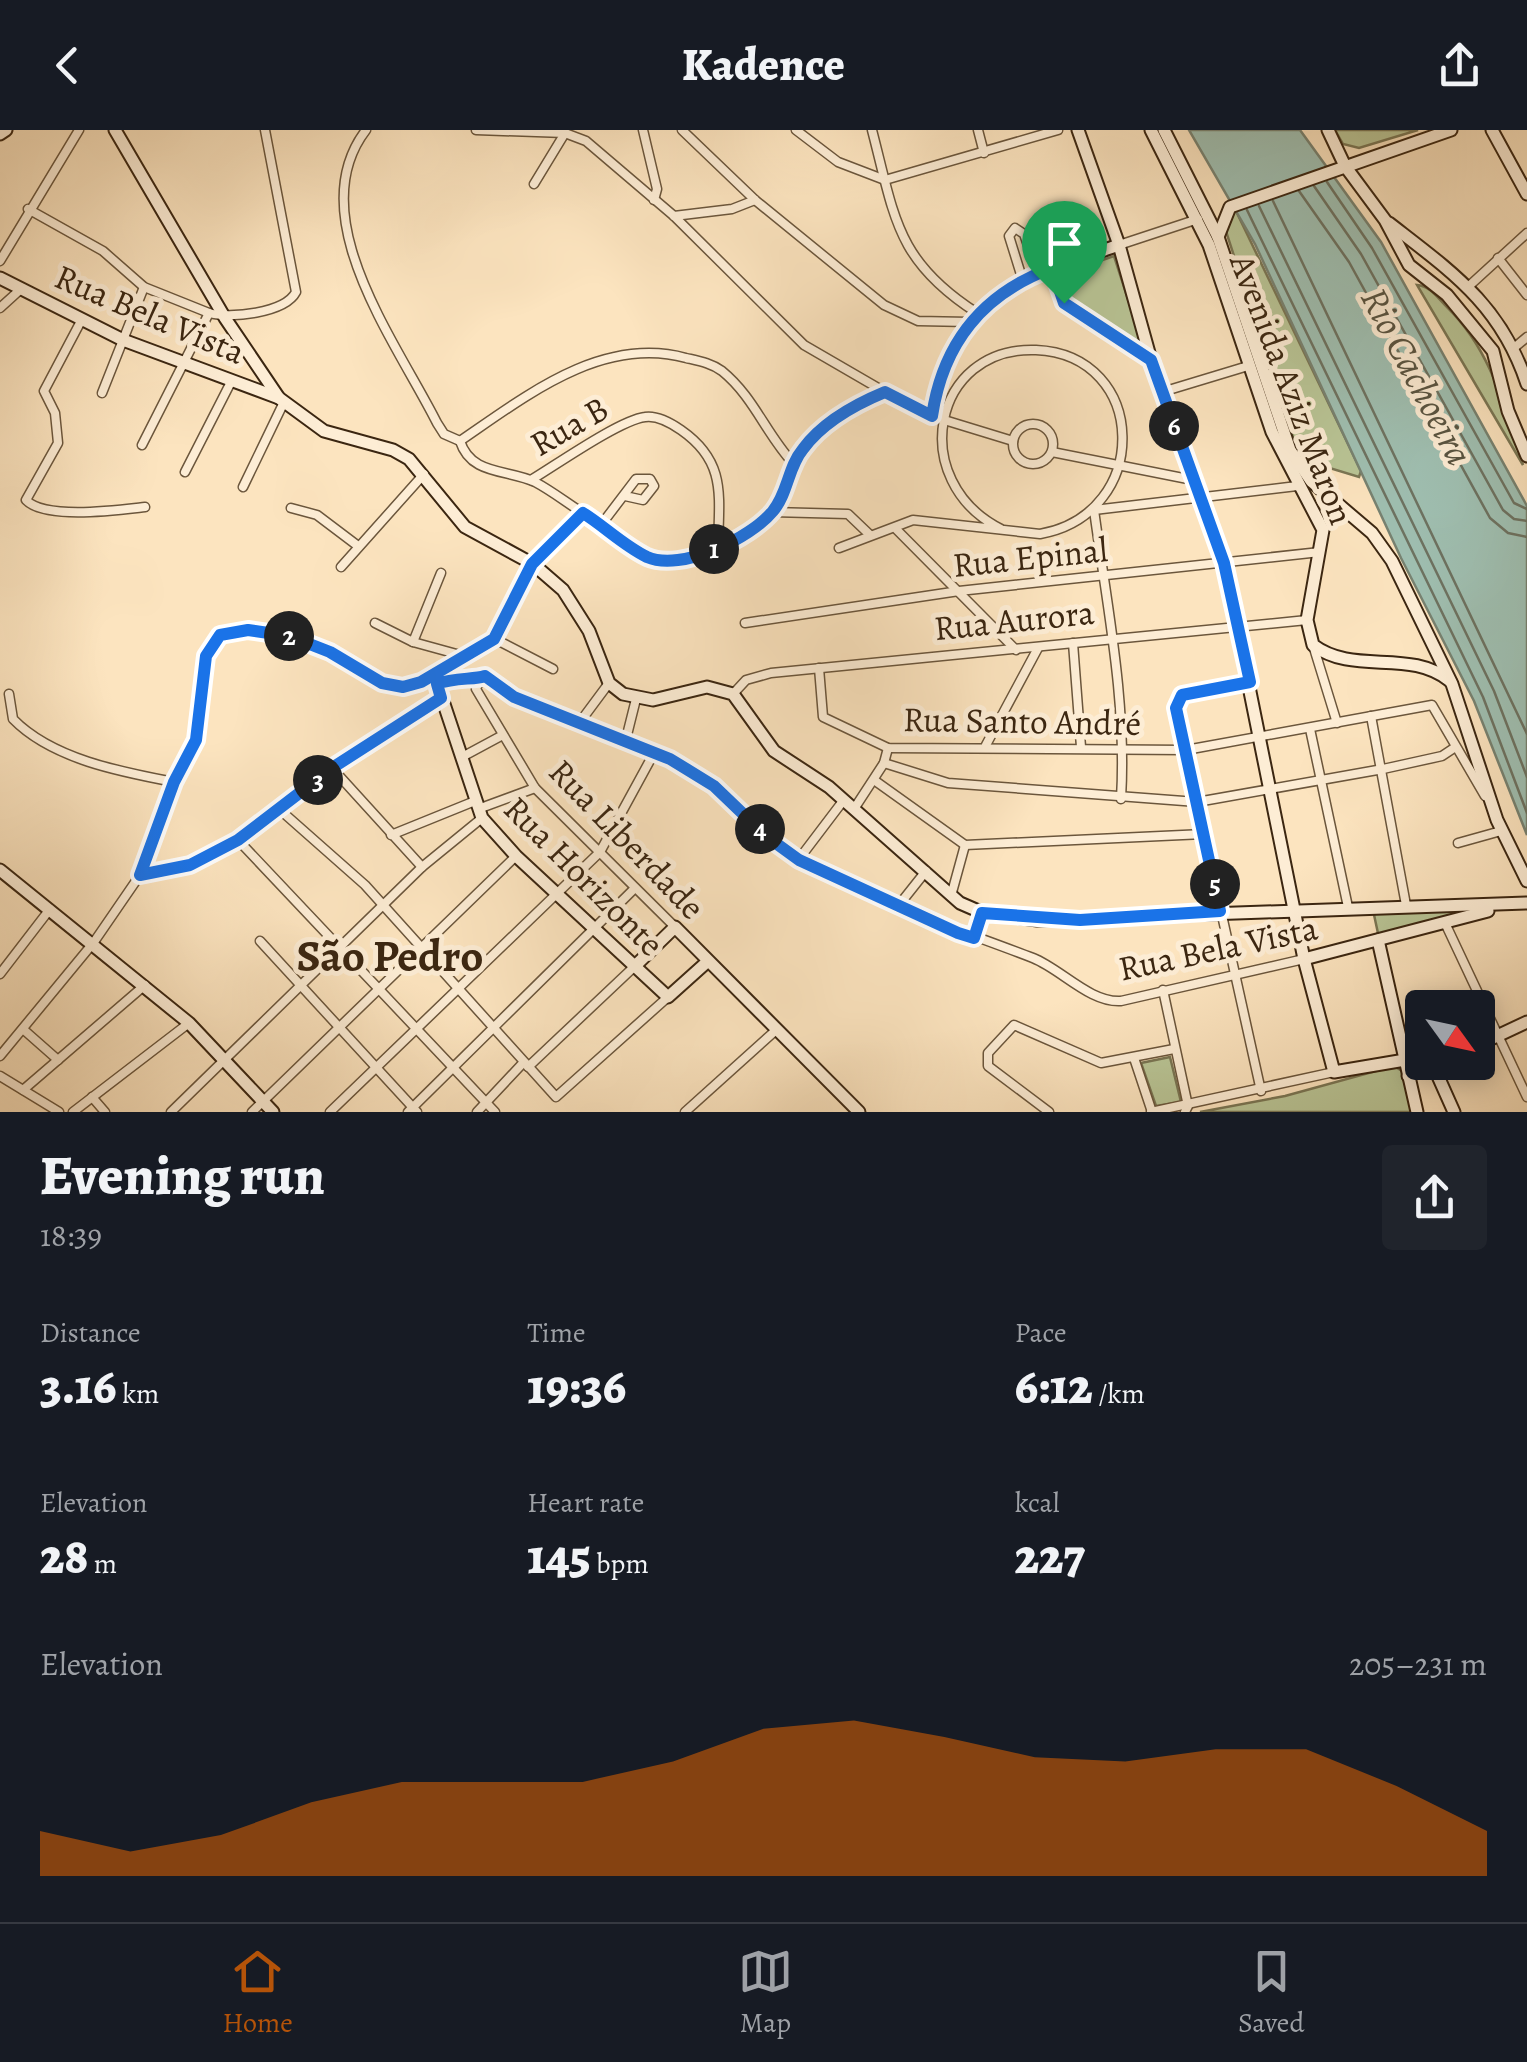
<!DOCTYPE html>
<meta charset="utf-8">
<style>
body{margin:0;font-family:Alegreya,serif;background:#20242c;color:#f1f3f6;height:100vh;display:flex;flex-direction:column;font-size:38px;white-space:nowrap}
*{box-sizing:border-box;margin:0}
p{font-size:32px;color:#9ea1a6}
.icon{flex:none;width:55px;height:55px;fill:none;stroke:currentColor;stroke-width:2;stroke-linecap:round;stroke-linejoin:round}
.map{position:relative;height:982px;overflow:hidden}
.side{display:flex;flex-direction:column;background:#171b24;flex:1}
.side>*{flex:none}
.needle{width:65px;rotate:123deg}
.tools{position:absolute;left:1405px;top:860px;display:grid;gap:20px}
.tools a{display:grid;place-items:center;width:90px;height:90px;border-radius:10px;background:#171b24;box-shadow:0 5px 25px #0003;font-size:50px}
.pin{position:absolute;display:grid;place-items:center;width:85px;height:85px;color:#fff;margin:-102px -42px;border-radius:50% 50% 50% 0;rotate:-45deg;box-shadow:0 0 10px #0007}
.pin .icon{rotate:45deg}
.km{position:absolute;width:50px;height:50px;margin:-25px;border-radius:50%;background:#222;color:#fff;font-size:28px;line-height:50px;text-align:center}
.round{display:grid;place-items:center;flex:none;width:105px;height:105px;border-radius:10px;background:#20242c}
.overview{display:flex;align-items:center;justify-content:space-between;height:170px;padding:0 40px}
h1{font-size:55px;font-weight:800;line-height:75px}
.stats{display:grid;grid-template-columns:repeat(3,1fr);gap:15px;height:170px;padding:10px 40px}
.stats div{display:grid;align-content:center}
.stats b{font-size:50px;font-weight:800}
.stats small{font-size:28px;font-weight:400}
.stats p{font-size:28px}
.chart{height:280px;padding:20px 40px}
.chart p{display:flex;justify-content:space-between}
.chart svg{width:100%;height:180px;margin-top:10px;fill:#b45309;opacity:.7}
header{display:flex;justify-content:space-between;align-items:center;height:130px;padding:0 40px;background:#171b24;font-size:45px;font-weight:800}
.menu{display:flex;justify-content:space-around;align-items:center;height:140px;border-top:2px solid #363941;background:#171b24;font-size:28px;color:#9ea1a6}
.menu a{display:grid;justify-items:center;gap:5px}
.menu .on{color:#b45309}
.map>svg:first-child{display:block}
.green{fill:#b9c596;stroke:#7a7654;stroke-width:2.5}
.water{fill:#9fbfb1;stroke:#778271;stroke-width:2.5}
.lines{fill:none;stroke-linecap:round;stroke-linejoin:round}
.shore{stroke:#6d7261;stroke-width:2.5}
.street-casing{stroke:#6b563c;stroke-width:11}
.secondary-casing{stroke:#3b2611;stroke-width:15}
.street{stroke:#fdedd5;stroke-width:8}
.secondary{stroke:#fdedd5;stroke-width:11}
.route-casing{stroke:#fff;stroke-width:20}
.route{stroke:#1a73e8;stroke-width:12}
.labels{text-anchor:middle;dominant-baseline:central;stroke-width:10;stroke-linejoin:round;paint-order:stroke}
.street-label{font-size:35px;fill:#3b2611;stroke:#fdedd5}
.water-label{font-size:38px;font-style:italic;fill:#595441;stroke:#fdedd5}
.district-label{font-size:45px;font-weight:bold;fill:#3b2611;stroke:#fdedd5}
</style>
<header><svg class="icon" aria-label="back" viewBox="0 0 24 24"><path d="M15 5l-7 7 7 7"/></svg>Kadence<svg class="icon" aria-label="share" viewBox="0 0 24 24"><path d="M12 15V3M7 8l5-5 5 5M5 13v7h14v-7"/></svg></header>
<div class="map">
<svg width="1527" height="982" viewBox="0 0 1527 982">
<rect width="100%" height="100%" fill="#fce4bf"/>
<filter id="stains"><feTurbulence type="fractalNoise" baseFrequency=".002" numOctaves="4"/><feColorMatrix values="0 0 0 0 .2 0 0 0 0 .09 0 0 0 0 .02 0 0 0 .5 -.17"/></filter>
<radialGradient id="worn" r=".72"><stop offset=".6" stop-color="#630" stop-opacity="0"/><stop offset="1" stop-color="#630" stop-opacity=".3"/></radialGradient>
<g class="green">
<path d="M 1335,0 L 1418,0 L 1359,18 L 1343,14 Z"/>
<path d="M 1236,81 L 1361,341 L 1359,347 L 1300,329 L 1222,89 Z"/>
<path d="M 1114,126 L 1145,222 L 1060,166 L 1053,147 Z"/>
<path d="M 1417,155 C 1430,156 1437,167 1447,177 C 1492,221 1504,277 1523,335 Z"/>
<path d="M 1373,780 L 1477,780 L 1379,808 Z"/>
<path d="M 1170,927 L 1181,972 L 1156,976 L 1141,933 Z"/>
<path d="M 1394,936 L 1402,941 L 1412,982 L 1200,982 L 1285,966 Z"/>
</g>
<path class="water" d="M 1189,0 L 1300,0 L 1381,112 L 1527,376 L 1527,705 L 1474,571 L 1401,428 L 1255,114 Z"/>
<g class="lines">
<g class="shore">
<path d="M 1327,52 L 1372,118 L 1514,373 L 1527,379"/>
<path d="M 1314,56 L 1361,124 L 1503,380 L 1514,389 L 1527,391"/>
<path d="M 1299,61 L 1349,132 L 1490,388 L 1508,403 L 1527,407"/>
<path d="M 1273,71 L 1527,604"/>
<path d="M 1259,76 L 1494,561 L 1527,647"/>
<path d="M 1247,80 L 1483,567 L 1527,683"/>
</g>
<g class="street-casing">
<g id="street">
<path d="M 366,0 C 300,86 397,213 437,293 L 444,304 L 460,311"/>
<path d="M 476,0 L 565,3 L 586,11 L 674,86 L 804,215 L 885,262"/>
<path d="M 643,0 L 657,59 L 654,70"/>
<path d="M 682,0 L 755,70 L 884,175 L 918,191 L 969,192"/>
<path d="M 796,0 L 838,32 L 885,50 L 1058,0"/>
<path d="M 872,0 C 895,88 896,131 977,183"/>
<path d="M 978,0 L 984,23"/>
<path d="M 534,54 L 565,3"/>
<path d="M 28,79 L 103,121 L 144,157 L 209,183"/>
<path d="M 674,86 L 732,79 L 755,70"/>
<path d="M 1119,115 L 1198,89"/>
<path d="M 1498,128 L 1527,165"/>
<path d="M 0,131 L 79,0"/>
<path d="M 1052,138 L 1064,173 L 1150,230"/>
<path d="M 1023,151 L 1009,106 L 1015,98 L 1024,104 L 1038,144"/>
<path d="M 1469,156 L 1527,103"/>
<path d="M 0,178 L 22,158"/>
<path d="M 81,191 L 44,261 L 55,283 L 58,313 L 26,370 C 45,390 118,380 145,377"/>
<path d="M 1515,217 L 1527,207"/>
<path d="M 1162,262 L 1248,236"/>
<path d="M 102,263 L 144,157"/>
<path d="M 941,289 L 1013,311"/>
<circle cx="1033" cy="314" r="20"/>
<path d="M 460,311 C 526,266 602,205 686,228 C 699,231 711,233 722,241 C 754,267 766,304 793,333"/>
<path d="M 460,311 C 471,346 508,339 535,352 C 552,361 567,373 583,383"/>
<path d="M 142,315 L 209,183 C 230,189 285,183 296,162 L 265,0"/>
<path d="M 1052,322 L 1193,350"/>
<path d="M 185,342 L 232,250"/>
<path d="M 531,350 C 556,335 620,290 645,287 C 658,285 671,293 681,300 C 727,332 719,366 718,417"/>
<path d="M 243,357 L 284,272"/>
<path d="M 291,378 L 317,385 L 358,416"/>
<path d="M 1094,380 C 1107,476 1127,572 1121,669"/>
<path d="M 1094,380 L 1297,356"/>
<path d="M 772,382 L 848,384 L 870,405"/>
<path d="M 601,395 L 636,349 L 650,349 L 654,356 L 643,370 L 625,366"/>
<path d="M 897,400 L 1016,520"/>
<path d="M 839,418 L 913,390 L 1040,404 C 1152,384 1149,225 1036,220 C 932,216 906,351 1001,399"/>
<path d="M 341,437 L 424,344"/>
<path d="M 375,493 L 413,512 L 464,526"/>
<path d="M 745,493 L 959,461 L 1320,422"/>
<path d="M 495,509 L 553,539"/>
<path d="M 413,512 L 441,443"/>
<path d="M 1073,513 L 1081,617"/>
<path d="M 1313,515 L 1337,593"/>
<path d="M 819,538 L 823,587 L 888,618 L 1186,620 L 1432,575 L 1485,666"/>
<path d="M 1250,552 L 1182,565 L 1176,578 L 1261,961"/>
<path d="M 437,554 L 461,545 L 477,549"/>
<path d="M 9,564 L 13,589 C 52,629 121,642 174,652"/>
<path d="M 733,564 L 746,550 L 771,543 L 1307,490"/>
<path d="M 1371,586 L 1406,775"/>
<path d="M 580,592 L 609,553"/>
<path d="M 1310,599 L 1348,777"/>
<path d="M 625,613 L 636,569"/>
<path d="M 986,615 L 1038,518"/>
<path d="M 462,627 L 501,606"/>
<path d="M 884,633 L 948,653 L 1197,672 L 1383,639 L 1442,626 L 1454,618"/>
<path d="M 332,638 L 422,737"/>
<path d="M 874,650 L 965,715 L 1204,704"/>
<path d="M 279,679 L 365,755 L 556,967 L 668,867"/>
<path d="M 478,679 L 535,658"/>
<path d="M 854,679 L 884,633 L 888,618"/>
<path d="M 391,705 L 475,671"/>
<path d="M 238,710 L 495,982"/>
<path d="M 1458,713 L 1501,701"/>
<path d="M 799,729 L 843,671"/>
<path d="M 140,745 C 219,735 270,683 332,639 C 367,614 405,591 441,568"/>
<path d="M 951,766 L 965,715"/>
<path d="M 899,775 L 926,741"/>
<path d="M 1446,795 L 1527,967"/>
<path d="M 675,797 L 535,658 L 476,559 L 481,546 C 497,548 516,568 533,575 C 593,601 660,618 714,656 C 746,678 767,711 801,730 C 874,773 955,798 1033,828 C 1061,839 1090,873 1121,871 L 1304,829"/>
<path d="M 973,808 L 983,783"/>
<path d="M 260,811 L 417,982"/>
<path d="M 0,844 L 50,779"/>
<path d="M 1163,860 L 1188,976 L 1185,982"/>
<path d="M 24,900 L 58,930"/>
<path d="M 0,926 L 94,812 L 140,745 L 174,652 L 196,611 L 205,526 L 220,505 L 248,501 L 289,506 L 394,556 L 421,552 L 434,544"/>
<path d="M 1134,928 L 1152,982"/>
<path d="M 528,937 L 636,835"/>
<path d="M 0,946 L 59,982"/>
<path d="M 23,960 L 145,855"/>
<path d="M 92,967 L 105,982"/>
<path d="M 73,982 L 189,893"/>
<path d="M 171,982 L 422,737 L 482,688"/>
<path d="M 252,982 L 516,726"/>
<path d="M 330,982 L 600,722 L 654,623"/>
<path d="M 408,982 L 635,758"/>
<path d="M 477,982 L 523,933"/>
<path d="M 685,982 L 775,901"/>
<path d="M 1049,982 L 988,936 L 988,923 L 1014,895 L 1101,933 L 1174,919"/>
<path d="M 1151,982 L 1334,942"/>
</g>
</g>
<g class="secondary-casing">
<g id="secondary">
<path d="M 115,0 L 225,188 L 279,268 L 324,301 L 393,320 L 409,329 L 465,397 L 533,434 L 563,460 L 589,501 L 609,553 L 623,564 L 653,570 L 707,557 L 733,564 L 774,621 L 829,657 L 960,773 L 983,783 L 1037,790 L 1527,773"/>
<path d="M 1078,0 L 1119,115 L 1151,230 L 1224,433 L 1304,829 L 1334,942 L 1405,930"/>
<path d="M 1151,0 L 1209,115 L 1272,302 L 1323,400 L 1307,490 L 1313,515 C 1354,546 1410,518 1450,551"/>
<path d="M 1164,0 L 1218,107 L 1290,320 L 1311,351 L 1372,403 L 1392,431 L 1452,554 L 1497,690 L 1527,751"/>
<path d="M 1328,0 L 1345,36 L 1385,90 L 1409,135 L 1447,165 L 1493,221 L 1508,281 L 1527,326"/>
<path d="M 1492,0 L 1527,64"/>
<path d="M 0,4 L 6,0"/>
<path d="M 1389,93 C 1452,142 1501,175 1527,254"/>
<path d="M 1218,107 L 1230,77 L 1451,0"/>
<path d="M 0,148 L 123,210 L 279,268"/>
<path d="M 0,740 L 189,893 L 273,982"/>
<path d="M 1378,810 L 1417,982"/>
<path d="M 1304,829 L 1488,781"/>
<path d="M 707,832 L 668,867 L 516,726 L 482,688 L 434,544 L 495,509 L 533,434 L 583,383 C 604,397 625,416 647,427 C 681,442 750,409 773,381 C 788,363 788,337 802,319 C 822,293 856,274 885,262 L 932,286 C 949,171 1021,149 1119,115"/>
<path d="M 636,835 L 675,797 L 859,982"/>
<path d="M 1478,915 L 1527,892"/>
<path d="M 1433,935 L 1454,982"/>
<path d="M 1408,946 L 1439,932"/>
</g>
</g>
<use href="#street" class="street"/>
<use href="#secondary" class="secondary"/>
</g>
<g class="lines">
<g class="route-casing">
<path id="route" d="M 1052,138 L 1064,173 L 1151,230 L 1224,433 L 1250,552 L 1182,565 L 1176,578 L 1220,781 L 1080,790 L 982,783 L 974,808 L 958,803 L 799,730 L 766,706 L 714,656 L 670,629 L 514,567 L 485,546 C 474,550 455,547 437,554 L 441,568 L 332,638 L 238,710 L 190,735 L 140,745 L 174,652 L 196,610 L 206,526 L 220,505 L 248,500 L 289,506 L 330,522 L 382,553 L 403,557 L 421,552 L 494,509 L 532,434 L 583,383 C 604,396 624,416 647,427 C 681,442 750,409 773,381 C 788,363 788,337 803,319 C 822,293 856,274 885,262 L 932,286 C 943,213 982,164 1052,138 Z"/>
</g>
<use href="#route" class="route"/>
</g>
<g class="labels">
<g class="street-label">
<text transform="translate(150 184) rotate(23)">Rua Bela Vista</text>
<text transform="translate(1292 259) rotate(69)">Avenida Aziz Maron</text>
<text transform="translate(569 296) rotate(-30)">Rua B</text>
<text transform="translate(1030 427) rotate(-6)">Rua Epinal</text>
<text transform="translate(1014 490) rotate(-6)">Rua Aurora</text>
<text transform="translate(1022 591) rotate(1)">Rua Santo André</text>
<text transform="translate(627 709) rotate(46)">Rua Liberdade</text>
<text transform="translate(584 746) rotate(45)">Rua Horizonte</text>
<text transform="translate(1218 818) rotate(-12)">Rua Bela Vista</text>
</g>
<g class="water-label">
<text transform="translate(1417 246) rotate(62)">Rio Cachoeira</text>
</g>
<g class="district-label">
<text x="390" y="826">São Pedro</text>
</g>
</g>
<rect width="100%" height="100%" filter="url(#stains)"/>
<rect width="100%" height="100%" fill="url(#worn)"/>
</svg>
<div class="tools">
<a><svg class="needle" viewBox="-14 -14 28 28"><path d="M0-13l5 13h-10z" fill="#e53935"/><path d="M0 13l5-13h-10z" fill="#9ea1a6"/></svg></a>
</div>
<div class="pin" style="left:1064px;top:173px;background:#1e9e55"><svg class="icon" aria-label="arrive" viewBox="0 0 24 24"><path d="M6 21V4h12l-3 4 3 4H6"/></svg></div>
<b class="km" style="left:714px;top:419px">1</b>
<b class="km" style="left:289px;top:506px">2</b>
<b class="km" style="left:318px;top:650px">3</b>
<b class="km" style="left:760px;top:699px">4</b>
<b class="km" style="left:1215px;top:754px">5</b>
<b class="km" style="left:1174px;top:296px">6</b>
</div>
<section class="side">
<div class="overview"><div><h1>Evening run</h1><p>18:39</p></div><a class="round"><svg class="icon" aria-label="share" viewBox="0 0 24 24"><path d="M12 15V3M7 8l5-5 5 5M5 13v7h14v-7"/></svg></a></div>
<div class="stats">
<div><p>Distance</p><b>3.16<small> km</small></b></div>
<div><p>Time</p><b>19:36</b></div>
<div><p>Pace</p><b>6:12<small> /km</small></b></div>
</div>
<div class="stats">
<div><p>Elevation</p><b>28<small> m</small></b></div>
<div><p>Heart rate</p><b>145<small> bpm</small></b></div>
<div><p>kcal</p><b>227</b></div>
</div>
<div class="chart"><p><span>Elevation</span>205–231 m</p>
<svg viewBox="0 0 160 44" preserveAspectRatio="none"><path d="M0 44V33L10 38L20 34L30 26L40 21L50 21L60 21L70 16L80 8L90 6L100 10L110 15L120 16L130 13L140 13L150 22L160 33V44z"/></svg>
</div>
</section>
<nav class="menu">
<a class="on"><svg class="icon" aria-label="home" viewBox="0 0 24 24"><path d="M3 11l9-7 9 7M6 9v11h12V9"/></svg>Home</a>
<a><svg class="icon" aria-label="map" viewBox="0 0 24 24"><path d="M3 6l6-2 6 2 6-2v14l-6 2-6-2-6 2zM9 4v14M15 6v14"/></svg>Map</a>
<a><svg class="icon" aria-label="saved" viewBox="0 0 24 24"><path d="M7 4h10v16l-5-4-5 4z"/></svg>Saved</a>
</nav>
